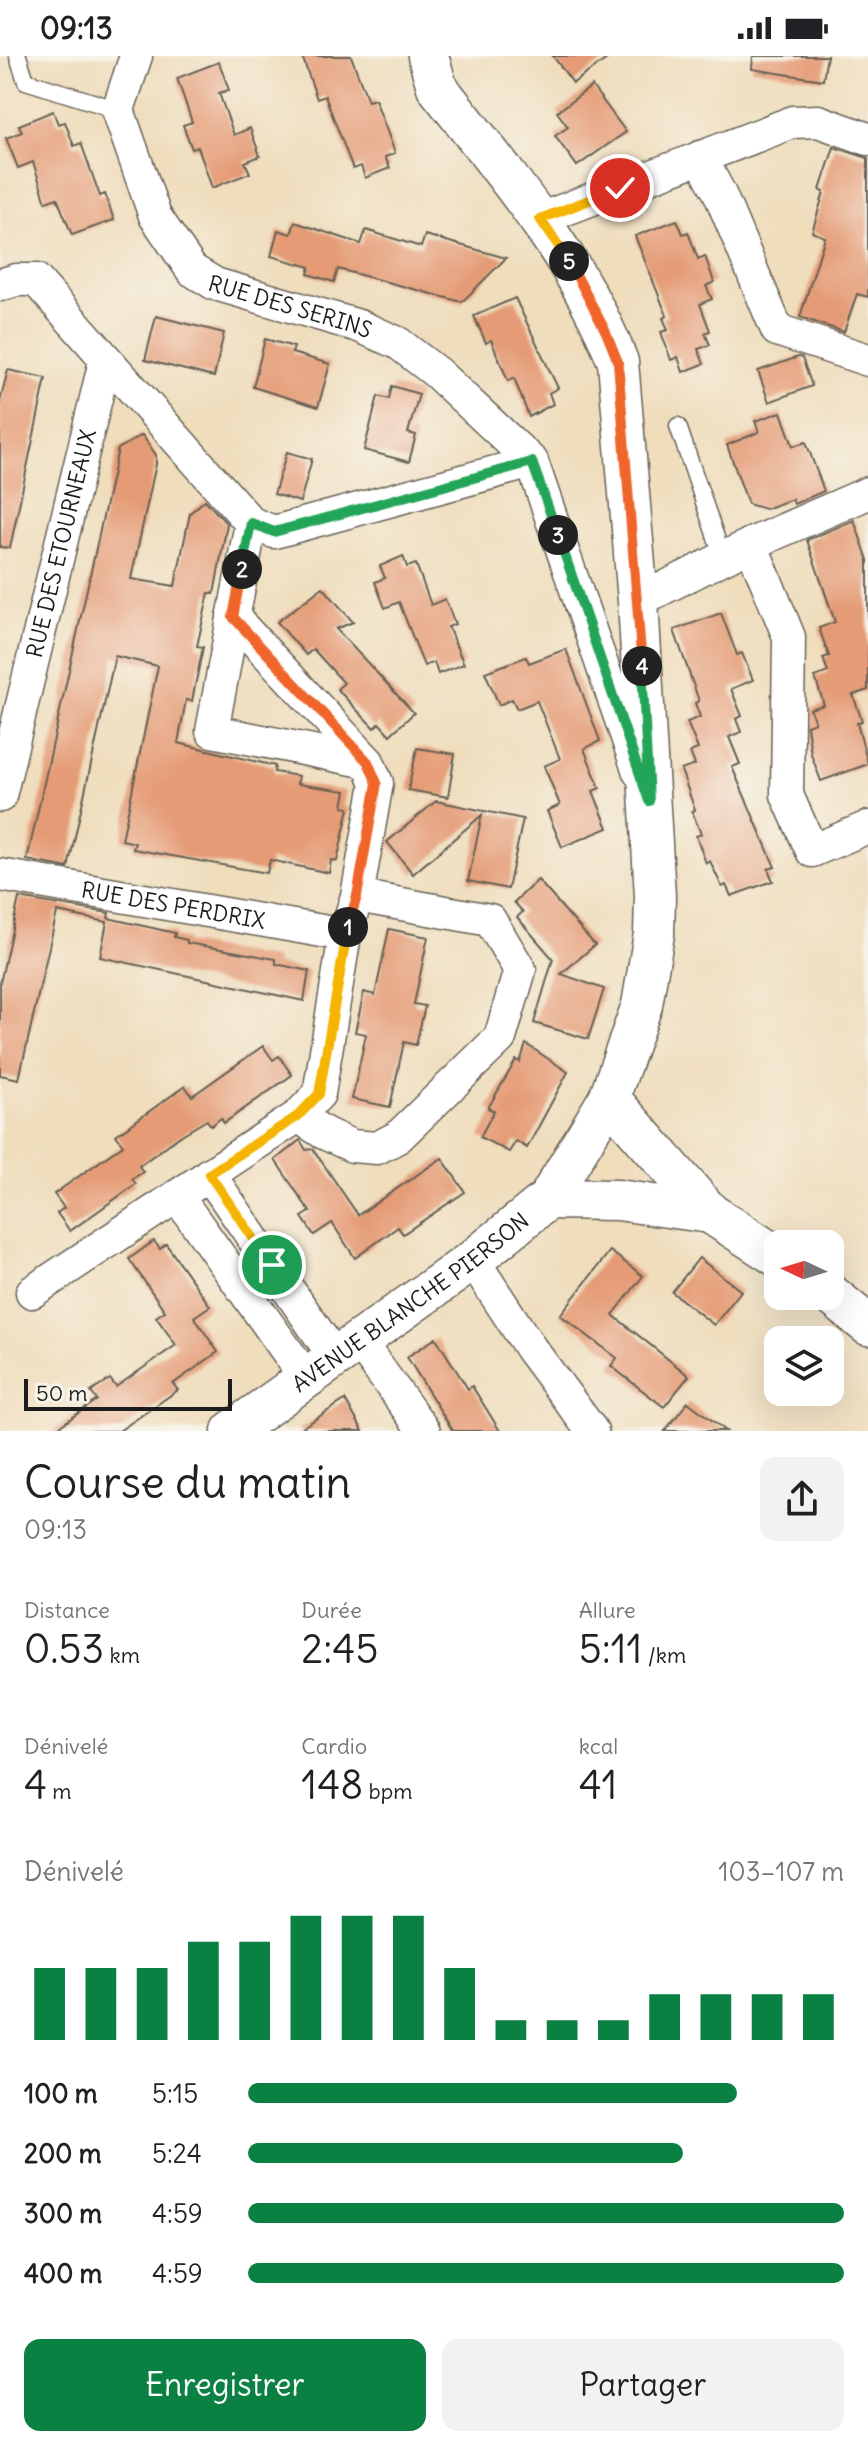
<!DOCTYPE html>
<html lang="fr">
<meta charset="utf-8">
<style>
body{margin:0;font-family:Delius,sans-serif;background:#f2f2f2;color:#202124;height:100vh;display:flex;flex-direction:column;font-size:30px;white-space:nowrap}
*{box-sizing:border-box;margin:0}
p{font-size:26px;color:#757577}
.icon{flex:none;width:44px;height:44px;fill:none;stroke:currentColor;stroke-width:2;stroke-linecap:round;stroke-linejoin:round}
.map{position:relative;height:1375px;overflow:hidden}
.panel{display:flex;flex-direction:column;background:#fff;flex:1}
.panel>*{flex:none}
.needle{width:52px;rotate:274deg}
.fabs{position:absolute;left:764px;top:1174px;display:grid;gap:16px}
.fabs a{display:grid;place-items:center;width:80px;height:80px;border-radius:16px;background:#fff;box-shadow:0 8px 32px #0002;font-size:40px}
.scale{position:absolute;left:24px;bottom:20px;width:208px;box-sizing:border-box;padding-left:8px;border:4px solid #1c1c1c;border-top:0;font-size:22px;line-height:28px;white-space:nowrap;color:#1c1c1c;-webkit-text-stroke:6px #f7f3e8;paint-order:stroke}
.pin{position:absolute;display:grid;place-items:center;width:68px;height:68px;color:#fff;margin:-34px;border:4px solid #fff;border-radius:50%;box-shadow:0 2px 8px #0007}
.km{position:absolute;width:40px;height:40px;margin:-20px;border-radius:50%;background:#222;color:#fff;font-size:22px;line-height:40px;text-align:center}
.round{display:grid;place-items:center;flex:none;width:84px;height:84px;border-radius:16px;background:#f2f2f2}
.head{display:flex;align-items:center;justify-content:space-between;height:136px;padding:0 24px}
h1{font-size:44px;font-weight:600;line-height:60px}
.stats{display:grid;grid-template-columns:repeat(3,1fr);gap:12px;height:136px;padding:8px 24px}
.stats div{display:grid;align-content:center}
.stats b{font-size:40px;font-weight:600}
.stats small{font-size:22px;font-weight:400}
.stats p{font-size:22px}
.chart{height:224px;padding:16px 24px}
.chart p{display:flex;justify-content:space-between}
.chart svg{width:100%;height:144px;margin-top:8px;stroke:#0b8043;stroke-width:6}
.button{display:flex;gap:16px;margin-top:auto;padding:16px 24px}
.button a{flex:1;height:92px;border-radius:16px;background:#0b8043;color:#fff;font-size:32px;font-weight:600;line-height:92px;text-align:center}
.button a+a{background:#f2f2f2;color:#202124}
ul{padding:0 24px;list-style:none;font-size:26px}
li{display:grid;grid-template-columns:128px 96px 1fr;align-items:center;height:60px}
li i{height:20px;border-radius:10px;background:#0b8043}
.status{display:flex;justify-content:space-between;align-items:center;height:56px;padding:0 40px;background:#fff;direction:ltr}
.status svg{height:22px;fill:currentColor}
.map>svg:first-child{display:block}
.building{fill:#e59b76}
.lines{fill:none;stroke-linecap:round;stroke-linejoin:round}
.service-casing{stroke:#666054;stroke-width:19}
.minor-casing{stroke:#666054;stroke-width:35}
.tertiary-casing{stroke:#666054;stroke-width:43}
.service{stroke:#fff;stroke-width:16}
.minor{stroke:#fff;stroke-width:32}
.tertiary{stroke:#fff;stroke-width:40}
.split-1-casing{stroke:#fff;stroke-width:16}
.split-2-casing{stroke:#fff;stroke-width:16}
.split-3-casing{stroke:#fff;stroke-width:16}
.split-4-casing{stroke:#fff;stroke-width:16}
.split-5-casing{stroke:#fff;stroke-width:16}
.split-6-casing{stroke:#fff;stroke-width:16}
.split-1{stroke:#f5b400;stroke-width:10}
.split-2{stroke:#f0652b;stroke-width:10}
.split-3{stroke:#22a559;stroke-width:10}
.split-4{stroke:#22a559;stroke-width:10}
.split-5{stroke:#f0652b;stroke-width:10}
.split-6{stroke:#f5b400;stroke-width:10}
.labels{text-anchor:middle;dominant-baseline:central;stroke-width:6;stroke-linejoin:round;paint-order:stroke}
.street-label{font-size:22px;fill:#1c1c1c;stroke:#f7f3e8}
</style>
<div class="status"><b>09:13</b><svg viewBox="0 0 49 12"><path d="M0 12V9h3v3zM5 12V6h3v6zM10 12V3h3v9zM15 12V0h3v12zM26 1h20v11H26zM47 4h2v5h-2z"/></svg></div>
<div class="map">
<svg width="868" height="1375" viewBox="0 0 868 1375">
<rect width="100%" height="100%" fill="#f7f3e8"/>
<filter id="ink" filterUnits="userSpaceOnUse"><feTurbulence type="fractalNoise" baseFrequency=".0125" numOctaves="2"/><feDisplacementMap in="SourceGraphic" scale="16" xChannelSelector="R" yChannelSelector="G"/><feConvolveMatrix kernelMatrix="1 2 1 2 8 2 1 2 1" color-interpolation-filters="sRGB"/></filter>
<filter id="wash" filterUnits="userSpaceOnUse"><feTurbulence type="fractalNoise" baseFrequency=".006" numOctaves="4" result="noise"/><feDisplacementMap in="SourceGraphic" scale="32" xChannelSelector="R" yChannelSelector="G"/><feGaussianBlur stdDeviation="1.8" result="paint"/><feColorMatrix in="noise" values="0 0 0 0 0 0 0 0 0 0 0 0 0 0 0 0 0 1.4 0 .05"/><feComposite in="paint" operator="in"/></filter>
<g filter="url(#wash)">
<rect width="100%" height="100%" fill="#efddbc"/>
<g id="blocks">
<g class="building">
<path d="M 302,0 L 351,0 L 368,45 L 375,43 L 395,97 L 385,101 L 390,112 L 365,122 L 361,110 L 353,113 L 325,40 L 317,43 Z"/>
<path d="M 553,0 L 611,0 L 573,27 Z"/>
<path d="M 753,0 L 827,0 L 823,24 L 752,13 Z"/>
<path d="M 219,6 L 229,34 L 219,37 L 234,79 L 250,72 L 260,100 L 245,106 L 250,117 L 212,132 L 198,91 L 192,93 L 183,69 L 192,66 L 177,22 Z"/>
<path d="M 592,30 L 626,76 L 577,110 L 555,80 L 568,71 L 557,56 Z"/>
<path d="M 53,55 L 58,68 L 65,66 L 74,90 L 81,87 L 100,140 L 105,138 L 114,164 L 72,179 L 57,142 L 46,146 L 33,106 L 18,112 L 6,82 L 22,76 L 19,69 Z"/>
<path d="M 834,91 L 868,102 L 868,241 L 857,238 L 844,276 L 800,261 L 825,181 L 812,176 L 824,136 L 820,134 Z"/>
<path d="M 677,164 L 683,178 L 688,176 L 698,203 L 705,200 L 714,226 L 706,230 L 712,243 L 700,248 L 710,275 L 705,277 L 710,289 L 698,293 L 704,308 L 683,316 L 678,301 L 671,304 L 661,276 L 668,274 L 663,262 L 667,260 L 635,180 Z"/>
<path d="M 295,166 L 361,188 L 366,174 L 421,191 L 425,179 L 506,202 L 462,246 L 338,213 L 334,226 L 308,218 L 310,211 L 271,200 L 278,174 L 291,178 Z"/>
<path d="M 515,242 L 558,332 L 549,337 L 553,348 L 529,361 L 514,322 L 508,325 L 491,284 L 486,287 L 474,260 Z"/>
<path d="M 156,260 L 224,277 L 214,321 L 145,304 Z"/>
<path d="M 265,283 L 294,291 L 292,297 L 330,308 L 318,351 L 253,331 Z"/>
<path d="M 798,301 L 802,302 L 812,330 L 769,346 L 758,315 Z"/>
<path d="M 8,314 L 46,322 L 10,492 L 0,491 L 0,345 Z"/>
<path d="M 392,330 L 419,338 L 408,377 L 416,379 L 409,406 L 364,394 L 378,340 L 389,343 Z"/>
<path d="M 781,356 L 793,390 L 806,386 L 824,435 L 794,448 L 792,443 L 765,453 L 748,448 L 727,389 L 759,376 L 755,365 Z"/>
<path d="M 142,379 L 156,399 L 156,408 L 131,523 L 175,530 L 190,457 L 205,444 L 227,468 L 214,538 L 209,537 L 197,590 L 203,591 L 192,645 L 186,644 L 178,687 L 275,710 L 274,716 L 299,720 L 297,728 L 346,735 L 343,751 L 349,752 L 337,805 L 331,804 L 329,817 L 270,804 L 267,817 L 133,793 L 135,787 L 122,784 L 158,610 L 115,600 L 68,812 L 27,804 L 118,393 Z"/>
<path d="M 287,396 L 312,403 L 300,446 L 274,438 Z"/>
<path d="M 854,464 L 868,504 L 868,634 L 853,639 L 862,665 L 857,667 L 868,708 L 821,725 L 811,698 L 807,669 L 815,666 L 810,653 L 824,649 L 815,621 L 828,616 L 823,602 L 829,600 L 819,572 L 835,566 L 807,484 Z"/>
<path d="M 403,500 L 407,511 L 416,508 L 431,549 L 445,543 L 455,568 L 448,571 L 464,608 L 438,618 L 434,606 L 424,610 L 399,546 L 385,552 L 375,526 L 385,522 L 380,510 Z"/>
<path d="M 323,531 L 353,566 L 336,573 L 414,657 L 390,679 L 379,667 L 374,672 L 337,633 L 344,627 L 313,593 L 306,599 L 277,566 Z"/>
<path d="M 721,557 L 737,599 L 742,597 L 753,624 L 731,633 L 742,660 L 736,663 L 741,676 L 729,681 L 740,708 L 732,711 L 775,811 L 768,813 L 773,825 L 731,840 L 726,829 L 722,831 L 710,805 L 706,807 L 696,780 L 701,778 L 692,755 L 695,754 L 681,714 L 695,709 L 690,696 L 698,693 L 687,666 L 700,661 L 695,647 L 699,645 L 674,574 Z"/>
<path d="M 566,593 L 600,685 L 584,693 L 600,732 L 593,735 L 608,772 L 562,791 L 547,755 L 560,749 L 544,710 L 560,703 L 537,645 L 517,653 L 512,643 L 499,649 L 485,616 L 526,601 L 529,607 Z"/>
<path d="M 417,692 L 455,698 L 448,741 L 408,734 Z"/>
<path d="M 436,745 L 523,763 L 508,833 L 468,825 L 482,759 L 413,818 L 387,786 Z"/>
<path d="M 538,824 L 595,889 L 561,918 L 604,933 L 588,983 L 534,967 L 553,903 L 517,861 L 523,856 L 514,846 Z"/>
<path d="M 19,842 L 109,857 L 108,862 L 175,877 L 174,881 L 187,884 L 187,887 L 276,903 L 276,908 L 309,915 L 304,945 L 100,901 L 107,866 L 57,856 L 19,1023 L 0,1019 L 0,927 Z"/>
<path d="M 389,873 L 428,881 L 414,948 L 425,950 L 416,989 L 404,986 L 390,1051 L 352,1043 L 366,978 L 355,976 L 364,936 L 375,939 Z"/>
<path d="M 526,988 L 568,1016 L 527,1092 L 516,1085 L 509,1096 L 480,1081 L 494,1055 L 488,1052 L 516,1004 L 520,1006 Z"/>
<path d="M 263,990 L 273,1004 L 279,1000 L 292,1019 L 224,1067 L 221,1062 L 211,1070 L 207,1064 L 180,1080 L 139,1110 L 143,1116 L 132,1123 L 136,1128 L 70,1175 L 57,1157 L 64,1152 L 54,1138 L 123,1089 L 116,1079 L 185,1030 L 192,1040 Z"/>
<path d="M 300,1084 L 306,1094 L 313,1093 L 358,1159 L 442,1102 L 465,1136 L 403,1178 L 398,1171 L 355,1202 L 332,1167 L 314,1179 L 302,1161 L 310,1156 L 275,1104 Z"/>
<path d="M 154,1185 L 160,1193 L 166,1188 L 210,1250 L 194,1261 L 218,1296 L 173,1328 L 178,1334 L 119,1375 L 53,1375 L 97,1344 L 91,1336 L 110,1323 L 116,1331 L 176,1289 L 156,1261 L 165,1255 L 129,1203 Z"/>
<path d="M 610,1195 L 643,1220 L 613,1259 L 689,1320 L 664,1351 L 611,1310 L 617,1302 L 560,1259 Z"/>
<path d="M 699,1202 L 741,1235 L 714,1269 L 672,1236 Z"/>
<path d="M 436,1282 L 468,1333 L 472,1330 L 500,1375 L 453,1375 L 407,1301 Z"/>
<path d="M 345,1344 L 363,1375 L 297,1375 Z"/>
<path d="M 688,1346 L 726,1375 L 665,1375 Z"/>
</g>
</g>
</g>
<g filter="url(#ink)">
<use href="#blocks" fill-opacity="0" stroke="#666054" stroke-width="2"/>
<g class="lines">
<g class="service-casing">
<g id="service">
<path d="M 18,0 L 26,25 L 118,54"/>
<path d="M 678,370 L 723,502"/>
</g>
</g>
<g class="minor-casing">
<g id="minor">
<path id="s1" d="M 136,0 L 118,54 L 155,160 L 192,214 L 215,228 L 359,270 L 398,287 L 437,317 L 532,406 L 639,716"/>
<path d="M 700,101 L 719,136 L 777,274 L 868,304"/>
<path d="M 540,163 L 793,66 L 818,65 L 868,83"/>
<path d="M 0,229 L 16,224 L 36,224 L 251,467 L 274,476 L 532,406"/>
<path d="M 251,467 L 212,675 L 368,706 L 377,727 L 357,840 L 345,879"/>
<path d="M 751,488 L 789,581 L 787,739 L 812,795 L 868,771"/>
<path d="M 638,545 L 751,488 L 868,437"/>
<path d="M 233,561 L 368,706"/>
<path id="s2" d="M 0,740 L 105,305"/>
<path id="s3" d="M 0,819 L 345,879 L 319,1038 L 298,1060 L 32,1236"/>
<path d="M 298,1060 L 324,1077 L 352,1090 L 377,1092 L 398,1081 L 500,982 L 520,914 L 490,864 L 357,840"/>
<path d="M 209,1118 L 334,1300"/>
<path d="M 177,1140 L 306,1322"/>
<path d="M 473,1204 L 531,1293 L 592,1375"/>
<path d="M 358,1284 L 424,1375"/>
</g>
</g>
<g class="tertiary-casing">
<g id="tertiary">
<path d="M 609,1042 L 710,1157 L 778,1201"/>
<path d="M 548,1143 L 618,1144 L 710,1157"/>
<path d="M 830,1238 L 868,1269"/>
<path id="s4" d="M 232,1375 L 473,1204 L 548,1143 L 609,1042 L 642,949 L 654,878 L 655,840 L 638,545 L 618,306 C 578,202 505,118 437,31 L 428,0"/>
</g>
</g>
<use href="#service" class="service"/>
<use href="#minor" class="minor"/>
<use href="#tertiary" class="tertiary"/>
</g>
</g>
<g class="lines" filter="url(#ink)">
<g class="split-1-casing">
<path id="split-1" d="M 272,1209 L 209,1118 L 298,1060 L 319,1038 L 348,871"/>
</g>
<g class="split-2-casing">
<path id="split-2" d="M 242,513 L 233,561 L 368,706 L 377,727 L 357,840 L 348,871"/>
</g>
<g class="split-3-casing">
<path id="split-3" d="M 242,513 L 251,467 L 274,476 L 532,406 L 558,479"/>
</g>
<g class="split-4-casing">
<path id="split-4" d="M 558,479 L 649,745 L 642,610"/>
</g>
<g class="split-5-casing">
<path id="split-5" d="M 569,205 L 606,276 L 618,306 L 642,610"/>
</g>
<g class="split-6-casing">
<path id="split-6" d="M 569,205 L 540,163 L 620,132"/>
</g>
<use href="#split-1" class="split-1"/>
<use href="#split-2" class="split-2"/>
<use href="#split-3" class="split-3"/>
<use href="#split-4" class="split-4"/>
<use href="#split-5" class="split-5"/>
<use href="#split-6" class="split-6"/>
</g>
<g class="labels">
<g class="street-label">
<text stroke="none"><textPath href="#s1" startOffset="340">RUE DES SERINS</textPath></text>
<text stroke="none"><textPath href="#s2" startOffset="260">RUE DES ETOURNEAUX</textPath></text>
<text stroke="none"><textPath href="#s3" startOffset="176">RUE DES PERDRIX</textPath></text>
<text stroke="none"><textPath href="#s4" startOffset="220">AVENUE BLANCHE PIERSON</textPath></text>
</g>
</g>
</svg>
<div class="fabs">
<a><svg class="needle" viewBox="-14 -14 28 28"><path d="M0-13l5 13h-10z" fill="#e53935"/><path d="M0 13l5-13h-10z" fill="#757577"/></svg></a>
<a><svg class="icon" aria-label="layers" viewBox="0 0 24 24"><path d="M12 4l9 5-9 5-9-5zM3 14l9 5 9-5"/></svg></a>
</div>
<div class="scale">50 m</div>
<div class="pin" style="left:272px;top:1209px;background:#1e9e55"><svg class="icon" aria-label="arrive" viewBox="0 0 24 24"><path d="M6 21V4h12l-3 4 3 4H6"/></svg></div>
<div class="pin" style="left:620px;top:132px;background:#d93025"><svg class="icon" aria-label="check" viewBox="0 0 24 24"><path d="M5 12l5 5 9-10"/></svg></div>
<b class="km" style="left:348px;top:871px">1</b>
<b class="km" style="left:242px;top:513px">2</b>
<b class="km" style="left:558px;top:479px">3</b>
<b class="km" style="left:642px;top:610px">4</b>
<b class="km" style="left:569px;top:205px">5</b>
</div>
<section class="panel">
<div class="head"><div><h1>Course du matin</h1><p>09:13</p></div><a class="round"><svg class="icon" aria-label="share" viewBox="0 0 24 24"><path d="M12 15V3M7 8l5-5 5 5M5 13v7h14v-7"/></svg></a></div>
<div class="stats">
<div><p>Distance</p><b>0.53<small> km</small></b></div>
<div><p>Durée</p><b>2:45</b></div>
<div><p>Allure</p><b>5:11<small> /km</small></b></div>
</div>
<div class="stats">
<div><p>Dénivelé</p><b>4<small> m</small></b></div>
<div><p>Cardio</p><b>148<small> bpm</small></b></div>
<div><p>kcal</p><b>41</b></div>
</div>
<div class="chart"><p><span>Dénivelé</span>103–107 m</p>
<svg viewBox="0 0 160 44" preserveAspectRatio="none"><path d="M5 44V22M15 44V22M25 44V22M35 44V14M45 44V14M55 44V6M65 44V6M75 44V6M85 44V22M95 44V38M105 44V38M115 44V38M125 44V30M135 44V30M145 44V30M155 44V30"/></svg>
</div>
<ul>
<li><b>100 m</b>5:15<i style="width:82%"></i></li>
<li><b>200 m</b>5:24<i style="width:73%"></i></li>
<li><b>300 m</b>4:59<i style="width:100%"></i></li>
<li><b>400 m</b>4:59<i style="width:100%"></i></li>
</ul>
<div class="button"><a>Enregistrer</a><a>Partager</a></div>
</section>
